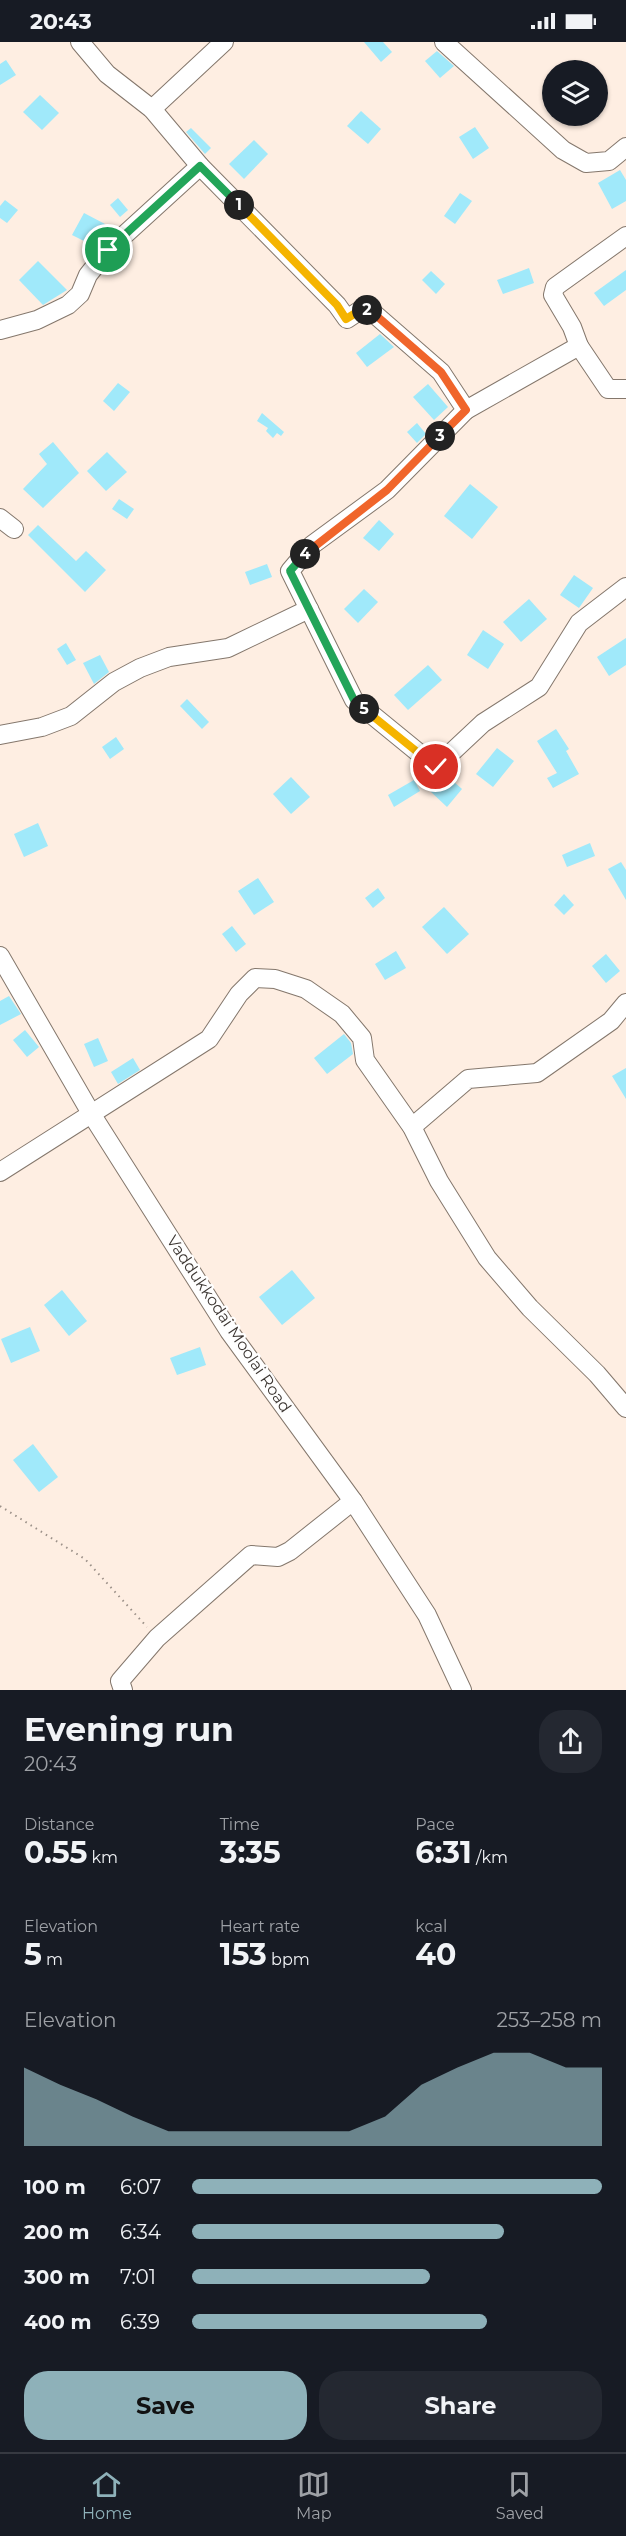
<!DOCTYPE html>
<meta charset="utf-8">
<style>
body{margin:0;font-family:Montserrat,sans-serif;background:#242831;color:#f1f3f6;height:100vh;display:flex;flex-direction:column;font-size:22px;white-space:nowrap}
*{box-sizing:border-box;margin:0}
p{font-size:20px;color:#9ea1a6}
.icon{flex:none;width:33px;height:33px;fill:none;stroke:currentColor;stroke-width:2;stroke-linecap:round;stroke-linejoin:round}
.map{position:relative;height:1648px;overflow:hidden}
.panel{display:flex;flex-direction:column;background:#171b24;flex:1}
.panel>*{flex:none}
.controls{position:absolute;left:542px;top:18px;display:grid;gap:12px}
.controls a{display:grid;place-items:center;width:66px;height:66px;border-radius:50%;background:#171b24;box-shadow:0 2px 4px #0004;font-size:30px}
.pin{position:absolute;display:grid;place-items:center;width:51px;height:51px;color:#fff;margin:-26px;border:3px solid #fff;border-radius:50%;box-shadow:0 2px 6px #0007}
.km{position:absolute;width:30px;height:30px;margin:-15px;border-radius:50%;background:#222;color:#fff;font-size:16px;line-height:30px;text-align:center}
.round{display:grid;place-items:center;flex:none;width:63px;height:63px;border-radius:24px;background:#242831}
.headline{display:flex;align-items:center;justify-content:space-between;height:102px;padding:0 24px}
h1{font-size:33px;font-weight:700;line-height:45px}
.stats{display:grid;grid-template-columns:repeat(3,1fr);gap:9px;height:102px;padding:6px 24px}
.stats div{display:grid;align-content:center}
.stats b{font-size:30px;font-weight:700}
.stats small{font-size:16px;font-weight:400}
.stats p{font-size:16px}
.chart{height:168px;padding:12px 24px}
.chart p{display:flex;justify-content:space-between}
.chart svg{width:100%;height:108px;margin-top:6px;fill:#8eb1b9;opacity:.7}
.button{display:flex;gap:12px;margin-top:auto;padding:12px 24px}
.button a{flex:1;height:69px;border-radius:24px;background:#8eb1b9;color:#111;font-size:24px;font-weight:700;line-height:69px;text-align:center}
.button a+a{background:#242831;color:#f1f3f6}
ul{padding:0 24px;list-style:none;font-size:20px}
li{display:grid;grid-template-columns:96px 72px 1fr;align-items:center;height:45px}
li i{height:15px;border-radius:8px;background:#8eb1b9}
.status{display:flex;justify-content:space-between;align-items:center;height:42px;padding:0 30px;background:#171b24;direction:ltr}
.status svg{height:16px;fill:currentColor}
.dock{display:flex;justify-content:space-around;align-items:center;height:84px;border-top:2px solid #363941;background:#171b24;font-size:16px;color:#9ea1a6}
.dock a{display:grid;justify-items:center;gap:3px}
.dock .active{color:#8eb1b9}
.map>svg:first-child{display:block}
.building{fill:#a0e9fa}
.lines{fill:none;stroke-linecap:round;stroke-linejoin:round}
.minor-casing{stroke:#84776c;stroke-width:20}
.path{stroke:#9b9088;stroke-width:2;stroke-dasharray:1.5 4.5;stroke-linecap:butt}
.minor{stroke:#fff;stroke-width:18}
.split-1-casing{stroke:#fff;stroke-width:12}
.split-2-casing{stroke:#fff;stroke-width:12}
.split-3-casing{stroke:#fff;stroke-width:12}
.split-4-casing{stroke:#fff;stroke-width:12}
.split-5-casing{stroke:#fff;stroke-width:12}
.split-6-casing{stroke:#fff;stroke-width:12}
.split-1{stroke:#22a559;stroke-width:8}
.split-2{stroke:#f5b400;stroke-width:8}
.split-3{stroke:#f0652b;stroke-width:8}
.split-4{stroke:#f0652b;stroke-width:8}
.split-5{stroke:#22a559;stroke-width:8}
.split-6{stroke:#f5b400;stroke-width:8}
.labels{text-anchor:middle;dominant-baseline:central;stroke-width:4.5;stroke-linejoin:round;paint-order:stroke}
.street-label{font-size:16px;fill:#3c3632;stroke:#fefefe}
</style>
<div class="status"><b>20:43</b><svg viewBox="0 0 49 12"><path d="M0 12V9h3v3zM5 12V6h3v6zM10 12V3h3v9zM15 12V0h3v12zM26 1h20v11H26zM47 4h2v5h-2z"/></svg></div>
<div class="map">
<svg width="626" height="1648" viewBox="0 0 626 1648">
<rect width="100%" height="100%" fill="#feeee2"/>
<g class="building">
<path d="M 364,0 L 383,0 L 392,10 L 381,20 Z"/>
<path d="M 437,9 L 454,24 L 440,36 L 425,19 Z"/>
<path d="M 6,18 L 16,33 L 0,43 L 0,22 Z"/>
<path d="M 40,53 L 59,71 L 42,88 L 23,70 Z"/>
<path d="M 361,69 L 381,87 L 368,102 L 347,84 Z"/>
<path d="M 475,85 L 489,106 L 473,117 L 459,95 Z"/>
<path d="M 191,86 L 211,106 L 205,112 L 186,90 Z"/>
<path d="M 254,98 L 268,112 L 244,137 L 229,122 Z"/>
<path d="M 620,128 L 626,138 L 626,159 L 612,167 L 598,141 Z"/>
<path d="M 460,151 L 472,159 L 455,182 L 444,174 Z"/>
<path d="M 118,156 L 128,168 L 120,175 L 110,163 Z"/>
<path d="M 5,158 L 18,168 L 7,181 L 0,176 L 0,164 Z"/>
<path d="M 84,171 L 105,182 L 94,204 L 72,193 Z"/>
<path d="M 38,219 L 67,248 L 43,263 L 19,238 Z"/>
<path d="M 529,226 L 534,241 L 503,252 L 497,238 Z"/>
<path d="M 626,228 L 626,248 L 604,264 L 594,251 Z"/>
<path d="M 431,229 L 445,242 L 436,252 L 422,238 Z"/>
<path d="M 380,292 L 394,305 L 367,325 L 356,311 Z"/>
<path d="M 118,341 L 130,350 L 114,369 L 103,359 Z"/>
<path d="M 428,342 L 448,365 L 434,378 L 413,355 Z"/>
<path d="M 262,371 L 284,390 L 281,394 L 277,391 L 273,396 L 266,389 L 268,386 L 257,379 Z"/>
<path d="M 417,381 L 426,392 L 417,401 L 407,390 Z"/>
<path d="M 53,400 L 79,431 L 43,466 L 23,447 L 47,422 L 39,412 Z"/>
<path d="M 107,410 L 127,430 L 106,449 L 87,429 Z"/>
<path d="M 470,442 L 498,465 L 472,497 L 444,474 Z"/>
<path d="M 119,457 L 134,467 L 127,477 L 112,467 Z"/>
<path d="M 379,478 L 394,492 L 379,509 L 363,496 Z"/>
<path d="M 38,483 L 76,519 L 86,509 L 106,528 L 85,550 L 28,493 Z"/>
<path d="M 267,522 L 272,535 L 250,543 L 245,530 Z"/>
<path d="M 574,533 L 593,546 L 579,566 L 560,553 Z"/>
<path d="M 364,547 L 378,560 L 358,581 L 344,567 Z"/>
<path d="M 529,557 L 547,577 L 521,600 L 503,580 Z"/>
<path d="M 483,588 L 504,602 L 488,627 L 467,613 Z"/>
<path d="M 626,596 L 626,623 L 609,634 L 597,615 Z"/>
<path d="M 66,601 L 76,618 L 67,623 L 57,607 Z"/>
<path d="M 100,613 L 109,630 L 94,642 L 83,621 Z"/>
<path d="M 428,623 L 442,638 L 408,668 L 394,653 Z"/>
<path d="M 187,657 L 209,680 L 202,687 L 180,664 Z"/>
<path d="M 556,687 L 569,707 L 566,709 L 579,732 L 553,746 L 547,736 L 557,731 L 537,699 Z"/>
<path d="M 116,695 L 124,707 L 110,717 L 102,705 Z"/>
<path d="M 497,706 L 514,719 L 493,745 L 476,732 Z"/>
<path d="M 445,732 L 462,747 L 447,765 L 430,749 Z"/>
<path d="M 291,735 L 310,755 L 291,772 L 273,752 Z"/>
<path d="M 414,738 L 420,749 L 394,765 L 388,753 Z"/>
<path d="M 38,781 L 48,804 L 24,815 L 14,792 Z"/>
<path d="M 590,801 L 595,814 L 567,825 L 562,813 Z"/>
<path d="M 621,820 L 626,828 L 626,858 L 608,827 Z"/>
<path d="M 258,836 L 274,860 L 254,873 L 238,849 Z"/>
<path d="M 378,846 L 385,856 L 373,866 L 365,856 Z"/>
<path d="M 564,852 L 574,863 L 564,873 L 554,863 Z"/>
<path d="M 444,865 L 469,892 L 447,912 L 422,885 Z"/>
<path d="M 232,884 L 246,902 L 236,910 L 222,892 Z"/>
<path d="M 396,909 L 406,926 L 385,938 L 375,922 Z"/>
<path d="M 606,912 L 620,929 L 606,941 L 592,924 Z"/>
<path d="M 9,954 L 21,972 L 0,983 L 0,959 Z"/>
<path d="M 25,988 L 39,1005 L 27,1015 L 13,998 Z"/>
<path d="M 344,992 L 351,1001 L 353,1012 L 327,1032 L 314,1016 Z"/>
<path d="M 98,996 L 108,1019 L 94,1025 L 84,1002 Z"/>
<path d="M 133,1016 L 140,1028 L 118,1042 L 111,1030 Z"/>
<path d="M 626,1026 L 626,1057 L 612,1034 Z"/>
<path d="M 292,1228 L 315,1256 L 282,1283 L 259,1255 Z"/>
<path d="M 62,1248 L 87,1279 L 69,1294 L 44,1263 Z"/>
<path d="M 30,1285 L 40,1309 L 11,1321 L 1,1297 Z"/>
<path d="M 200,1305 L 206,1323 L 177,1333 L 170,1316 Z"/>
<path d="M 33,1402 L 58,1435 L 39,1450 L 13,1418 Z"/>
</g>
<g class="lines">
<g class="minor-casing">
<g id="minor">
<path d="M 80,0 L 107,32 L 152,67 L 200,124 L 337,263 L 347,277 L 362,267 L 371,269 L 441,330 L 466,368 L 387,448 L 312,503 L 290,529 L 354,658 L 436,725 L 483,681 L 539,645 L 579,581 L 626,545"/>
<path d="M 444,0 L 563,108 L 586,121 L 609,119 L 626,105"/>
<path d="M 152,67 L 224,0"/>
<path d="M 0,288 L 37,278 L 68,263 L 80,252 L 88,233 L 108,208 L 200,124"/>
<path d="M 579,304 L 608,347 L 626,347"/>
<path d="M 466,368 L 579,304 L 572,285 L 553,253 L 555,245 L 626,194"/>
<path d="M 0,476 L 14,487"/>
<path d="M 0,693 L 42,685 L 71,674 L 114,640 L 140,626 L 169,615 L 228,606 L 309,567"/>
<path d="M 0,914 L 92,1073 L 229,1289 L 353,1459 L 427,1573 L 462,1648"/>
<path d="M 412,1085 L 468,1037 L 537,1031 L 611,979 L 626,961"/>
<path d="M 0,1130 L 209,997 L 239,952 L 255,936 L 275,937 L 306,947 L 342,972 L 362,996 L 365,1018 L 412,1085 L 439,1139 L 487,1216 L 530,1266 L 597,1332 L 626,1366"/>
<path d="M 123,1648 L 120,1639 L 157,1596 L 251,1513 L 278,1515 L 290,1509 L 353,1459"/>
</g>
</g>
<path class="path" d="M 0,1464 L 85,1517 L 147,1585"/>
<use href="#minor" class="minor"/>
</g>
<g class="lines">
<g class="split-1-casing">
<path id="split-1" d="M 108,208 L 200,124 L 239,163"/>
</g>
<g class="split-2-casing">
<path id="split-2" d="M 239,163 L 337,263 L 346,277 L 362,267 L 367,268"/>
</g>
<g class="split-3-casing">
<path id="split-3" d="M 367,268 L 371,269 L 441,330 L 466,368 L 440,394"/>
</g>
<g class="split-4-casing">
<path id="split-4" d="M 305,512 L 387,448 L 440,394"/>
</g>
<g class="split-5-casing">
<path id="split-5" d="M 305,512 L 290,529 L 354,658 L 364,667"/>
</g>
<g class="split-6-casing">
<path id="split-6" d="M 364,667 L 436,725"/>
</g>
<use href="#split-1" class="split-1"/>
<use href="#split-2" class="split-2"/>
<use href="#split-3" class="split-3"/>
<use href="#split-4" class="split-4"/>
<use href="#split-5" class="split-5"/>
<use href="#split-6" class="split-6"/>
</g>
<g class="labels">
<g class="street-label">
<text transform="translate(229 1282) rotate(56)">Vaddukkodai Moolai Road</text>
</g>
</g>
</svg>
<div class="controls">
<a><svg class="icon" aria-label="layers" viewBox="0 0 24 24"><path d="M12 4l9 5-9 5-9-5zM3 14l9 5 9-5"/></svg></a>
</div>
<div class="pin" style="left:108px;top:208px;background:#1e9e55"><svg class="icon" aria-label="arrive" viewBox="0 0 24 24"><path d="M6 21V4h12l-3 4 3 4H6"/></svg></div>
<div class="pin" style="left:436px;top:725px;background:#d93025"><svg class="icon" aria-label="check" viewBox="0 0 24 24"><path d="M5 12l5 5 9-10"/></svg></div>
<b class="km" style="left:239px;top:163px">1</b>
<b class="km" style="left:367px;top:268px">2</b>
<b class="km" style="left:440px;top:394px">3</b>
<b class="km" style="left:305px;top:512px">4</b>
<b class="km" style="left:364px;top:667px">5</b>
</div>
<section class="panel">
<div class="headline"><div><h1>Evening run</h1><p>20:43</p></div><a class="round"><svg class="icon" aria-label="share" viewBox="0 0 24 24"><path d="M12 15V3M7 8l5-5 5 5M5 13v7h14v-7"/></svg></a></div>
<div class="stats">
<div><p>Distance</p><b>0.55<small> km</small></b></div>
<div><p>Time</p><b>3:35</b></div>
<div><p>Pace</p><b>6:31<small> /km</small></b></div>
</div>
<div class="stats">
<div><p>Elevation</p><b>5<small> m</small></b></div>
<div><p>Heart rate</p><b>153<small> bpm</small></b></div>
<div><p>kcal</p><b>40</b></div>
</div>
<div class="chart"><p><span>Elevation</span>253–258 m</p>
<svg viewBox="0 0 160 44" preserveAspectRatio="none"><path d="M0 44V12L10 19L20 25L30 32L40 38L50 38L60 38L70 38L80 38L90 38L100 32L110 19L120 12L130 6L140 6L150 12L160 12V44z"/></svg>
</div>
<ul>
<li><b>100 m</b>6:07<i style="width:100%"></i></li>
<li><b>200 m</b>6:34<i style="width:76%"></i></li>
<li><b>300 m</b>7:01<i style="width:58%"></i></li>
<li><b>400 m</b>6:39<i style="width:72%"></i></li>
</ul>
<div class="button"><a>Save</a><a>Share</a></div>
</section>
<nav class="dock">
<a class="active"><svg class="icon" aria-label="home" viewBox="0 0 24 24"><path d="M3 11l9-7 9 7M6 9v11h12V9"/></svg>Home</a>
<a><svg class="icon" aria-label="map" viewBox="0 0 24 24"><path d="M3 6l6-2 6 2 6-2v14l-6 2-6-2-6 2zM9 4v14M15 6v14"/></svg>Map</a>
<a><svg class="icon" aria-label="saved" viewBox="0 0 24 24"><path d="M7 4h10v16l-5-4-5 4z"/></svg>Saved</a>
</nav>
